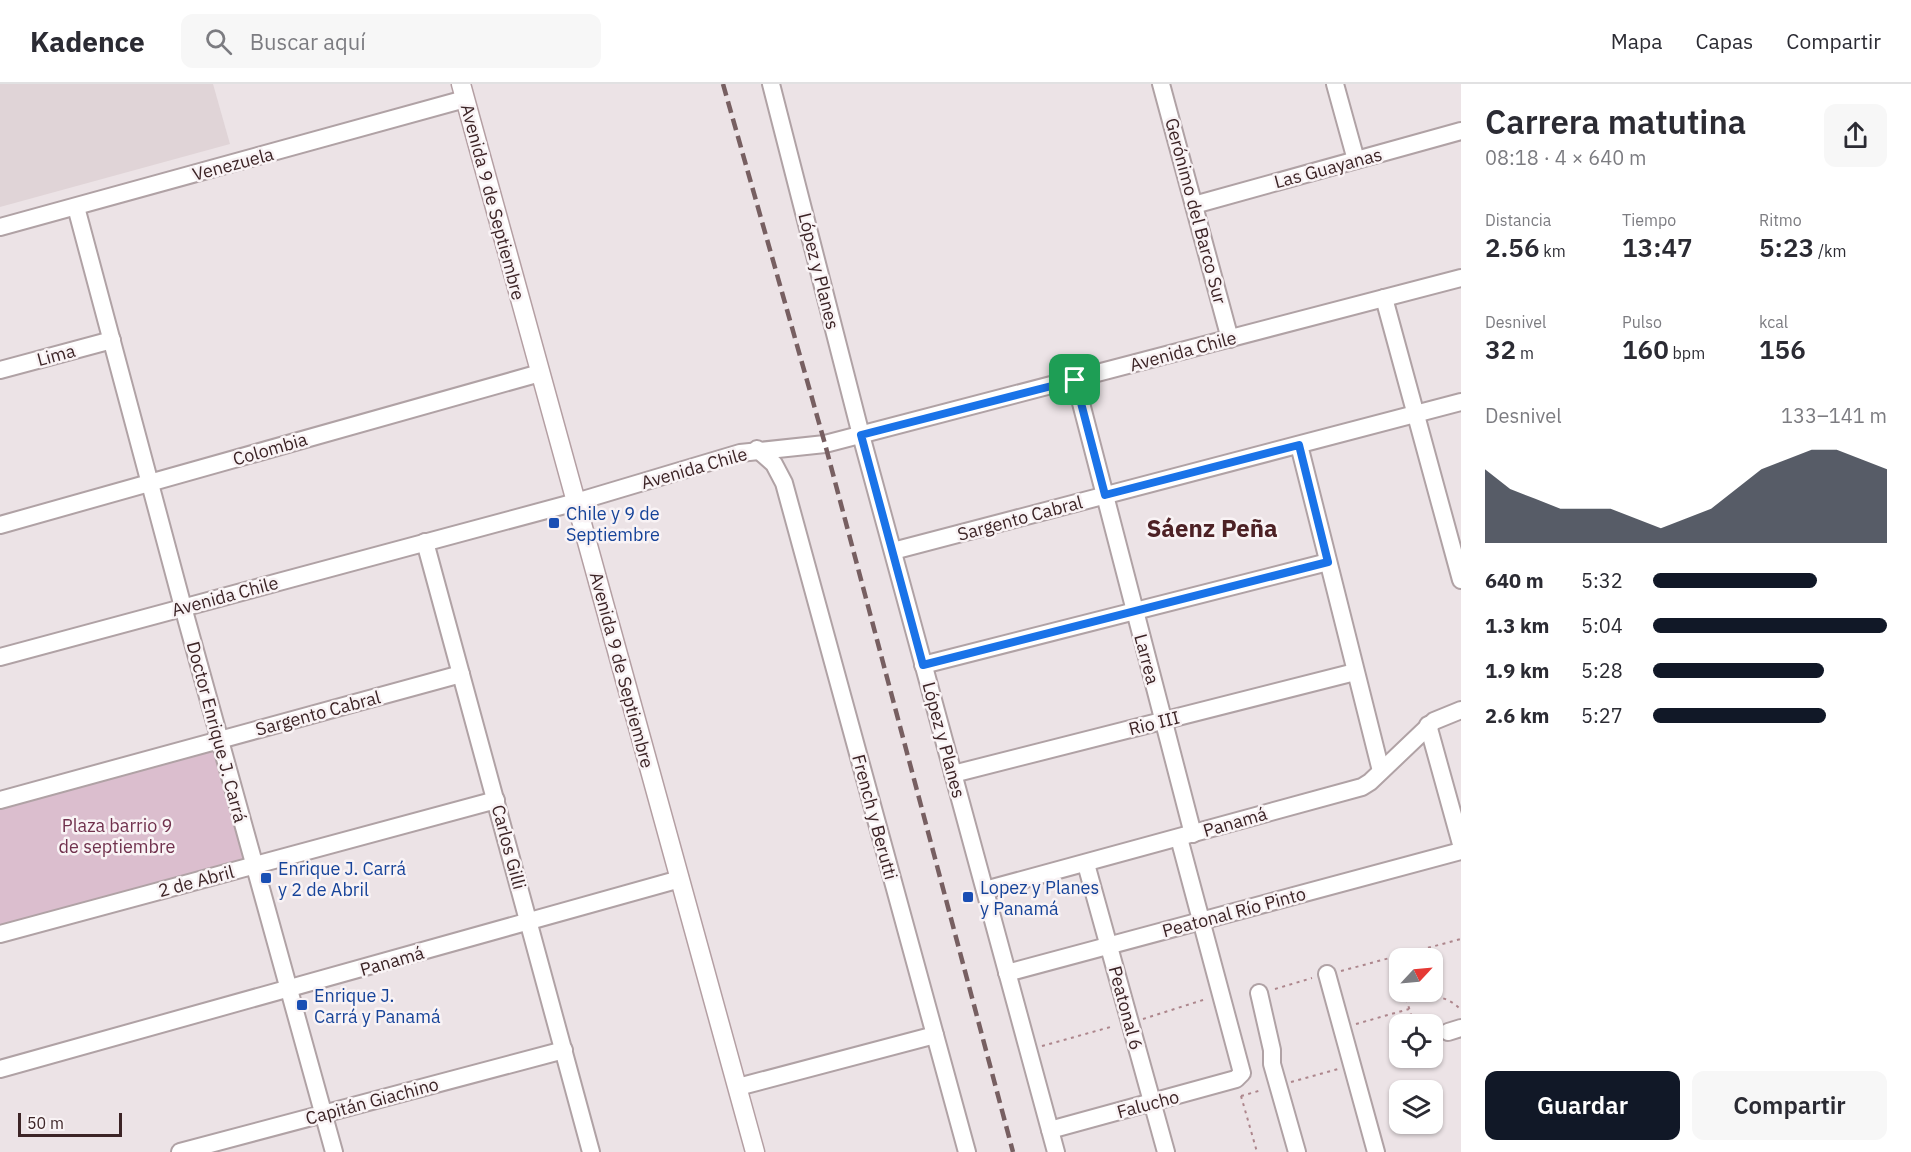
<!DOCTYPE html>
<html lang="es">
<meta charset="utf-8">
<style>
body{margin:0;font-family:"IBM Plex Sans",sans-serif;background:#f7f7f7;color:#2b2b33;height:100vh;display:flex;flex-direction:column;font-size:22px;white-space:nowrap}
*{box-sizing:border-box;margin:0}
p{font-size:20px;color:#7c7c81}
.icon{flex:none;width:33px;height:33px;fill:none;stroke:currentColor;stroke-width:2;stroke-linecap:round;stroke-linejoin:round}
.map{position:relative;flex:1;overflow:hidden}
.drawer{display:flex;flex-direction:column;background:#fff;width:450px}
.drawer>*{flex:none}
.needle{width:39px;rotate:64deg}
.controls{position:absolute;left:1389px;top:864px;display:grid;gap:12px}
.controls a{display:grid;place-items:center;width:54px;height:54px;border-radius:12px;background:#fff;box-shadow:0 2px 4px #0004;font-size:30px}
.scale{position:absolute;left:18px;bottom:15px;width:104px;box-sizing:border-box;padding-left:6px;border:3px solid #3c2426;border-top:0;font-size:16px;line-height:21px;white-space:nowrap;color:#3c2426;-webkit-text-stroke:4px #f9f3f5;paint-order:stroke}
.pin{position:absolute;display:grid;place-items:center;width:51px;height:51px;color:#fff;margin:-26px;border-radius:12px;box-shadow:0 3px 9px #0006}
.round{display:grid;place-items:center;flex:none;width:63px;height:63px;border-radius:12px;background:#f7f7f7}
.headline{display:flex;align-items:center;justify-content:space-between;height:102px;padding:0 24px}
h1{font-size:33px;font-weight:600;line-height:45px}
.metrics{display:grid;grid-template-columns:repeat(3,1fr);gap:9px;height:102px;padding:6px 24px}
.metrics div{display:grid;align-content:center}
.metrics b{font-size:26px;font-weight:600}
.metrics small{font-size:16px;font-weight:400}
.metrics p{font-size:16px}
.chart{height:168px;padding:12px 24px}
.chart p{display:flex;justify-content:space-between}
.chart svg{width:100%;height:108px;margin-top:6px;fill:#111827;opacity:.7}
.primary-button{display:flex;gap:12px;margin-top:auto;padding:12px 24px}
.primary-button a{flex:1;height:69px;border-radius:12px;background:#111827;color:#fff;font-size:24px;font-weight:600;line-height:69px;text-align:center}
.primary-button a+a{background:#f7f7f7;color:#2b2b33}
ul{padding:0 24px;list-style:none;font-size:20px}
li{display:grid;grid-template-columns:96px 72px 1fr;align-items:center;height:45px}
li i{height:15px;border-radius:8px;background:#111827}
header{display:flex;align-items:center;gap:36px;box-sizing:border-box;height:84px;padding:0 30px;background:#fff;border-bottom:2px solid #e1e1e2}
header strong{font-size:28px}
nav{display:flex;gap:33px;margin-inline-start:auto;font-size:21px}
.search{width:420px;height:54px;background:#f7f7f7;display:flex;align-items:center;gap:15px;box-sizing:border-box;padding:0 21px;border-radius:12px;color:#7c7c81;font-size:22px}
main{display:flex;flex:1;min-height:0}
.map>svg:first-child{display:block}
.built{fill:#e0d4d7}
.green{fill:#dbbece}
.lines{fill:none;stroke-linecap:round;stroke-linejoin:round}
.street-casing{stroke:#b0a2a5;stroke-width:20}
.secondary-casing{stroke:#b49fa3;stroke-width:21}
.path{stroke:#ad868c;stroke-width:2;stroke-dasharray:3 4.5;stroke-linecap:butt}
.street{stroke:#fff;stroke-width:16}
.secondary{stroke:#fff;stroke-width:18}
.rail{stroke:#775f61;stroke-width:4.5;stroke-dasharray:12 6;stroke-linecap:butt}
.route-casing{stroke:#fff;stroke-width:12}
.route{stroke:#1a73e8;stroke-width:8}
.transit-dot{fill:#1a4fb4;stroke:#f9f3f5;stroke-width:2}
.labels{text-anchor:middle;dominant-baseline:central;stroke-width:5;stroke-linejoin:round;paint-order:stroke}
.street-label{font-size:18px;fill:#3c2426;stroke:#f9f3f5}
.transit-label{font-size:18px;fill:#164399;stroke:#f9f3f5;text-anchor:start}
.park-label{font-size:18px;fill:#70314d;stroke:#f9f3f5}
.district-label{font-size:24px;font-weight:bold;fill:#4d2125;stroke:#f9f3f5}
</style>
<header>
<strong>Kadence</strong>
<div class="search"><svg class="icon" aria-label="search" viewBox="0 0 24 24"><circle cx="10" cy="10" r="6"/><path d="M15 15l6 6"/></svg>Buscar aquí</div>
<nav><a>Mapa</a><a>Capas</a><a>Compartir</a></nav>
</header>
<main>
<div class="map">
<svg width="1461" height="1068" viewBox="0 0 1461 1068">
<rect width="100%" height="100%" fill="#ece3e6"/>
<path class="built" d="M 0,0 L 213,0 L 230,60 L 0,123 Z"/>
<path class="green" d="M 219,656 L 254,781 L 0,850 L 0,716 Z"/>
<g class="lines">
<g class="street-casing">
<g id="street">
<path d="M 771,0 L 861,351 L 1056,1068"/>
<path d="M 1161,0 L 1230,255"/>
<path d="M 1335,0 L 1356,76"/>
<path d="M 1194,121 L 1461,47"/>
<path d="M 76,123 L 183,523 L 334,1068"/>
<path d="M 0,143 L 465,15"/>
<path d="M 1384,214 L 1461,496"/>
<path d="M 0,286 L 112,256"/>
<path d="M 1075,296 L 1193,750"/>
<path d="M 1299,361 L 1381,687"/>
<path d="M 757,365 L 774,380 L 784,399 L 967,1068"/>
<path d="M 0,441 L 540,289"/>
<path d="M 425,458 L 591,1068"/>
<path d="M 893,467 L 1461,318"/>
<path d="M 0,573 L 576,418 L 740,369 L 825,360 L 1461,194"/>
<path d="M 923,581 L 1328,478"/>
<path d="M 1428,641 L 1461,760"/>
<path d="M 953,690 L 1355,588"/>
<path d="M 0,716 L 461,590"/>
<path d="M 1086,780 L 1166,1068"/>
<path d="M 985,806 L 1362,703 L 1370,698 L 1434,637 L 1461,626"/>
<path d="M 0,850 L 496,716"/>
<path d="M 1007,889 L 1461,767"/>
<path d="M 1327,890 L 1376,1068"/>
<path d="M 1259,909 L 1272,966 L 1272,980 L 1297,1068"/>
<path d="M 1448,948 L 1461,944"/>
<path d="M 0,985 L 680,795"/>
<path d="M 738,1003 L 935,951"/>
<path d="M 1050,1046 L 1236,995 L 1242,989 L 1179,754"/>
<path d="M 180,1068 L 564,966"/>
</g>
</g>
<g class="secondary-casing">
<path id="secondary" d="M 461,0 L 755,1068"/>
</g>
<g class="path">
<path d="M 1395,873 L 1400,890"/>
<path d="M 1341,887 L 1461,855"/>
<path d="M 1275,905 L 1312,894"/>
<path d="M 1404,908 L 1414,940"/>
<path d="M 1406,912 C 1426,912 1446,909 1461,926"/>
<path d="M 1143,935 L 1206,915"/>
<path d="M 1356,940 L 1409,925"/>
<path d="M 1042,962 L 1114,942"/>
<path d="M 1424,974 L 1426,982"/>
<path d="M 1291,998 L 1338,985"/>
<path d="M 1241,1012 L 1262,1006"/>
<path d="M 1241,1012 L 1257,1068"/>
</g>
<use href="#street" class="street"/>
<use href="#secondary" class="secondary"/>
<path class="rail" d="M 723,0 L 825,360 L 1013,1068"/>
</g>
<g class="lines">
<g class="route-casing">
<path id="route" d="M 1075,296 L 1105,411 L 1299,361 L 1328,478 L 923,581 L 861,351 Z"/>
</g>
<use href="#route" class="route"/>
</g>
<g class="transit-dot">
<rect x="548" y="433" width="12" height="12" rx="3"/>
<rect x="260" y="788" width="12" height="12" rx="3"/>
<rect x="962" y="807" width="12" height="12" rx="3"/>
<rect x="296" y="915" width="12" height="12" rx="3"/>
</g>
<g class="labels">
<g class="street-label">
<text transform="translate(233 80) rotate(-15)">Venezuela</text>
<text transform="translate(1328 84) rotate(-15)">Las Guayanas</text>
<text transform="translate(493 118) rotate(75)">Avenida 9 de Septiembre</text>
<text transform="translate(1196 127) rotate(75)">Gerónimo del Barco Sur</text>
<text transform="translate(819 187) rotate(76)">López y Planes</text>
<text transform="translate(1183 267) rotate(-15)">Avenida Chile</text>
<text transform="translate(56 271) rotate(-15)">Lima</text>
<text transform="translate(270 365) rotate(-16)">Colombia</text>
<text transform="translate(694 384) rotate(-16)">Avenida Chile</text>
<text transform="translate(1020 434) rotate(-15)">Sargento Cabral</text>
<text transform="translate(225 512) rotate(-15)">Avenida Chile</text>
<text transform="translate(1147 575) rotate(75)">Larrea</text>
<text transform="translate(622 586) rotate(75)">Avenida 9 de Septiembre</text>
<text transform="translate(318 629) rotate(-15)">Sargento Cabral</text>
<text transform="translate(1154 639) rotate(-14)">Rio III</text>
<text transform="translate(217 648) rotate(75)">Doctor Enrique J. Carrá</text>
<text transform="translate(944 656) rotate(75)">López y Planes</text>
<text transform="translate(875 733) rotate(75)">French y Berutti</text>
<text transform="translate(1235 738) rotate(-16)">Panamá</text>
<text transform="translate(509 763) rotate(75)">Carlos Gilli</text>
<text transform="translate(196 797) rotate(-15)">2 de Abril</text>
<text transform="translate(1234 828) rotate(-15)">Peatonal Río Pinto</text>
<text transform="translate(392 877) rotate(-16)">Panamá</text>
<text transform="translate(1126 924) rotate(75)">Peatonal 6</text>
<text transform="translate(372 1017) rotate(-15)">Capitán Giachino</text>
<text transform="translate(1148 1020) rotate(-15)">Falucho</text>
</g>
<g class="transit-label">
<text x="566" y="429">Chile y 9 de<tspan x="566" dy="21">Septiembre</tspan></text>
<text x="278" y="784">Enrique J. Carrá<tspan x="278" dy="21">y 2 de Abril</tspan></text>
<text x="980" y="803">Lopez y Planes<tspan x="980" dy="21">y Panamá</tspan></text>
<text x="314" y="911">Enrique J.<tspan x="314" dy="21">Carrá y Panamá</tspan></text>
</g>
<g class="park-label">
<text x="117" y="741">Plaza barrio 9<tspan x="117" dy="21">de septiembre</tspan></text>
</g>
<g class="district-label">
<text x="1212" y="444">Sáenz Peña</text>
</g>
</g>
</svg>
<div class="controls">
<a><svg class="needle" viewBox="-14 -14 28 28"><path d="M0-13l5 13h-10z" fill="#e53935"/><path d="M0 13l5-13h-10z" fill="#7c7c81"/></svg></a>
<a><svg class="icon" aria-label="locate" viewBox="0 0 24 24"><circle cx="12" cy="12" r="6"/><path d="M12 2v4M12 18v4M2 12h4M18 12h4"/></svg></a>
<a><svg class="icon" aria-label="layers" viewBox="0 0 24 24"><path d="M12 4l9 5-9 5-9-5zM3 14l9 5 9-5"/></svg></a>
</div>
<div class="scale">50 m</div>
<div class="pin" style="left:1075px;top:296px;background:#1e9e55"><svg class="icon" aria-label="arrive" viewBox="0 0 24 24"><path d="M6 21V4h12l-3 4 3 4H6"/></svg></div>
</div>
<section class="drawer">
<div class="headline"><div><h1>Carrera matutina</h1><p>08:18 · 4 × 640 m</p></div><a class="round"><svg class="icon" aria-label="share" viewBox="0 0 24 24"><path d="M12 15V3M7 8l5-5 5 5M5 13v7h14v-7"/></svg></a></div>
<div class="metrics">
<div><p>Distancia</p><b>2.56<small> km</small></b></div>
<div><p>Tiempo</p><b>13:47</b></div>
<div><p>Ritmo</p><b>5:23<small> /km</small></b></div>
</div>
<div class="metrics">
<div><p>Desnivel</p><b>32<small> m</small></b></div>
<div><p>Pulso</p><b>160<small> bpm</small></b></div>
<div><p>kcal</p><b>156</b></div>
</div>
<div class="chart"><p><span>Desnivel</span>133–141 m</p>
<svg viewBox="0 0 160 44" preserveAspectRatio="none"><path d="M0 44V14L10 22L20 26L30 30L40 30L50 30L60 34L70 38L80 34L90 30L100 22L110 14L120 10L130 6L140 6L150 10L160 14V44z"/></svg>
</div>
<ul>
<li><b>640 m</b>5:32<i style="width:70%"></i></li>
<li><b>1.3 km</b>5:04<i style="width:100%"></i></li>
<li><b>1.9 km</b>5:28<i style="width:73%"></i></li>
<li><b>2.6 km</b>5:27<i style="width:74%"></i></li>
</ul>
<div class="primary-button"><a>Guardar</a><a>Compartir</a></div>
</section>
</main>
